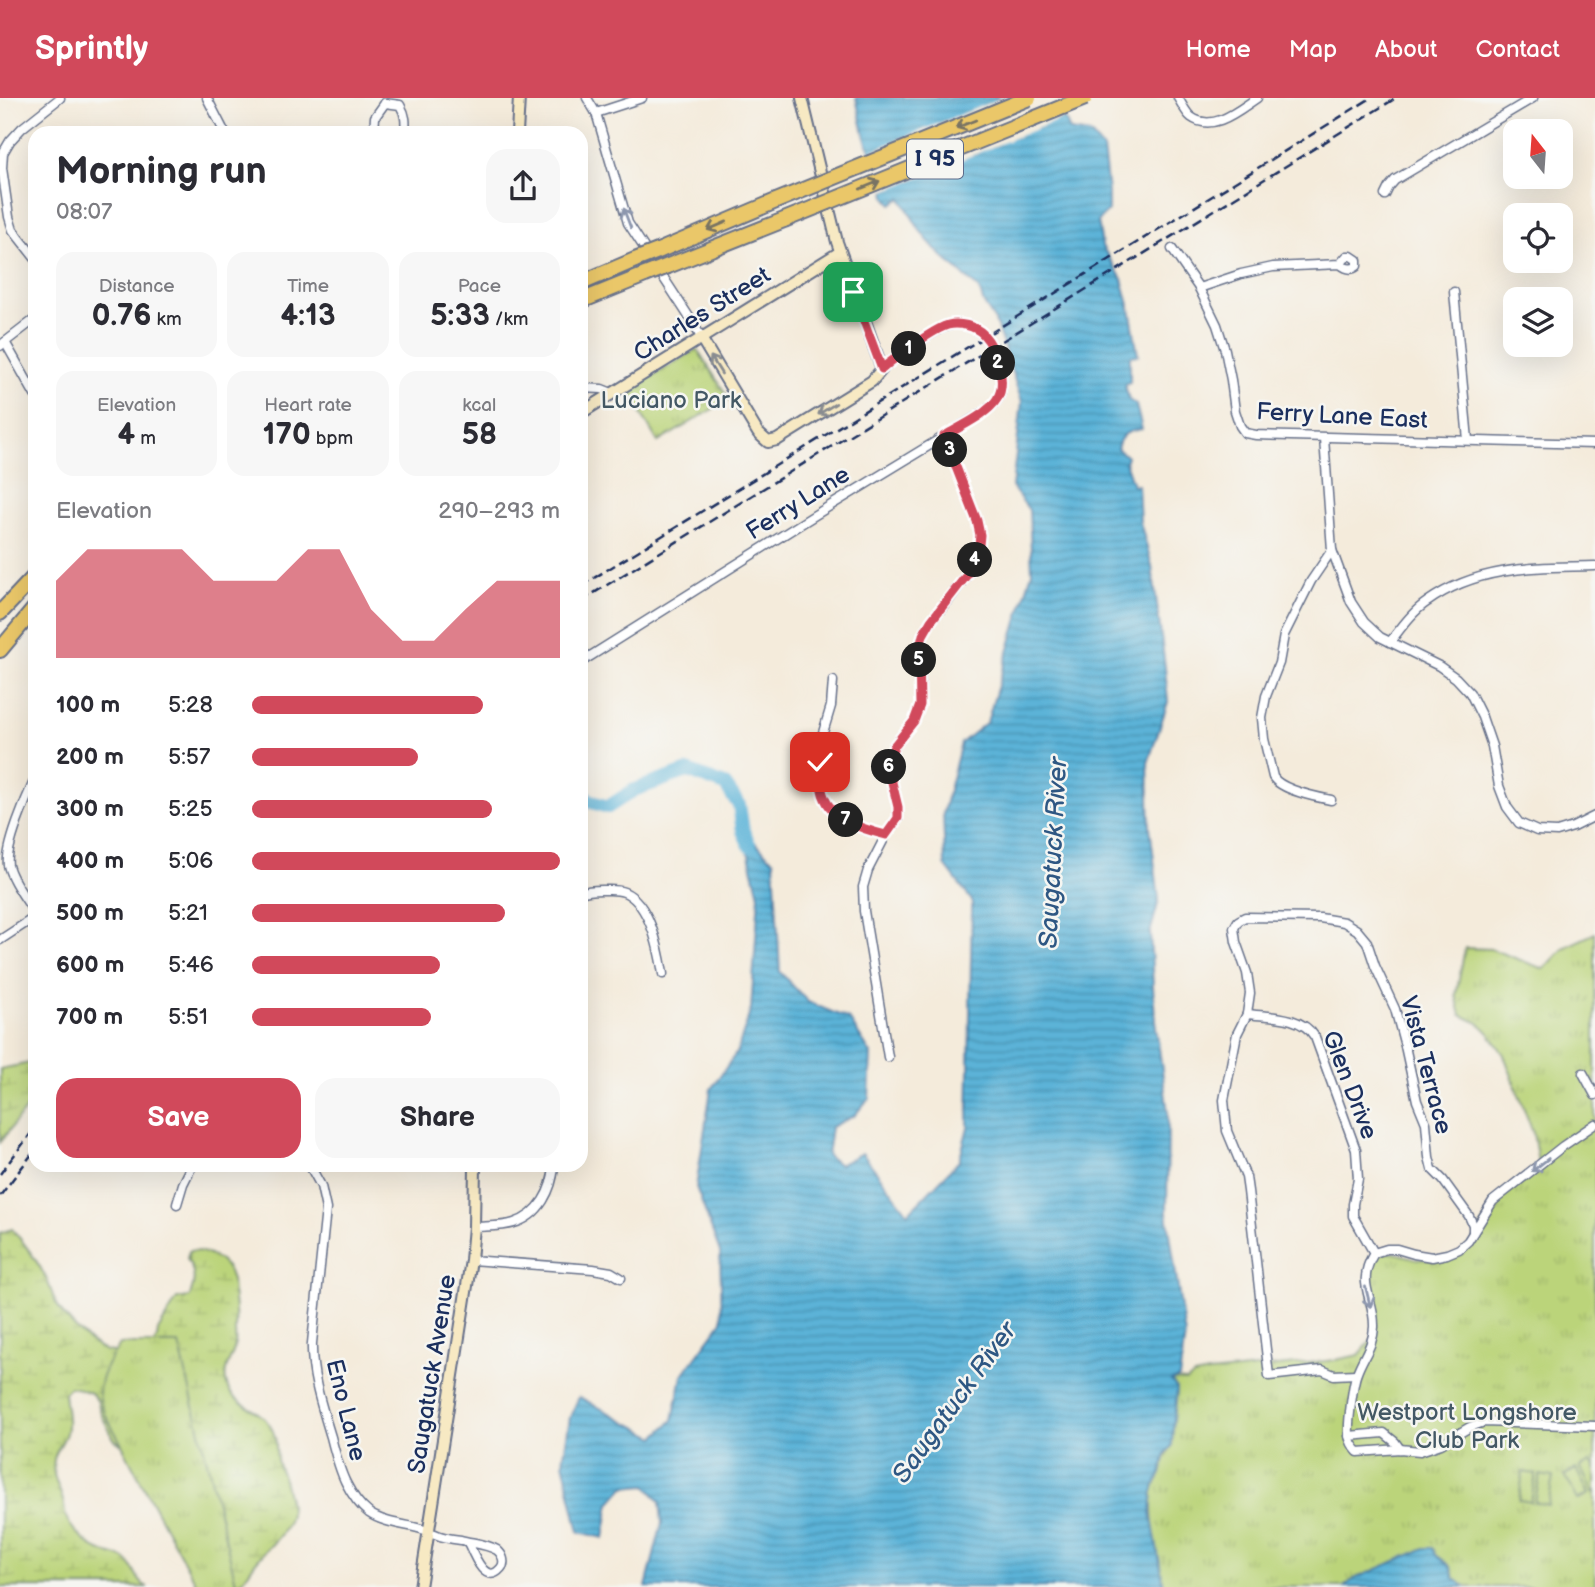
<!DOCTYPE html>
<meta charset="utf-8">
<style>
body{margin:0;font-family:"Balsamiq Sans",sans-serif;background:#f7f7f7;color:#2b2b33;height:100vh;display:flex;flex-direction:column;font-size:26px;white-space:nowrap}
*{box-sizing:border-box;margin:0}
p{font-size:23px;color:#7c7c81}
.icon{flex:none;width:38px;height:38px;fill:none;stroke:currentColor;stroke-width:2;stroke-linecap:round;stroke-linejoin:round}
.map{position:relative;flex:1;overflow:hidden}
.drawer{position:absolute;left:28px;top:28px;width:560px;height:1046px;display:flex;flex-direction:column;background:#fff;border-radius:21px;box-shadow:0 7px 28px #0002}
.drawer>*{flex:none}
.needle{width:46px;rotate:343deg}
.tools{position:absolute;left:1503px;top:21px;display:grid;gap:14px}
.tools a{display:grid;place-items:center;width:70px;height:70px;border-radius:14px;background:#fff;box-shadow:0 7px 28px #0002;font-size:35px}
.pin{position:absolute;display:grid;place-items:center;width:60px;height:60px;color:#fff;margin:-30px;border-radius:14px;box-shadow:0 4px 10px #0006}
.km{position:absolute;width:35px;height:35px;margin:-18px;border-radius:50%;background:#222;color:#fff;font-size:19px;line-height:35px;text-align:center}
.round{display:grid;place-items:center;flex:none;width:74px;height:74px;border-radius:21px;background:#f7f7f7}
.overview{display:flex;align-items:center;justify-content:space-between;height:119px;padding:0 28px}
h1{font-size:38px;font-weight:600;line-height:52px}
.stats{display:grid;grid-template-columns:repeat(3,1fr);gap:10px;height:119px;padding:7px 28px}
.stats div{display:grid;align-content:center;border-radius:18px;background:#f7f7f7;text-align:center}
.stats b{font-size:30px;font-weight:600}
.stats small{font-size:19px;font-weight:400}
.stats p{font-size:19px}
.chart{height:196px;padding:14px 28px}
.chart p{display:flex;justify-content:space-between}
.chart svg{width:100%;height:126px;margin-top:7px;fill:#d1495b;opacity:.7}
.primary-button{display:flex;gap:14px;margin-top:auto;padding:14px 28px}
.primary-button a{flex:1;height:80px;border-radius:21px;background:#d1495b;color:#fff;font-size:28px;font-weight:600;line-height:80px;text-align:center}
.primary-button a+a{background:#f7f7f7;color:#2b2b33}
ul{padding:0 28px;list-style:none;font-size:23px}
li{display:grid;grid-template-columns:112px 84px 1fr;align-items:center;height:52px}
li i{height:18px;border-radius:9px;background:#d1495b}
header{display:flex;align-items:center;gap:42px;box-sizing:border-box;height:98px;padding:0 35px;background:#d1495b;color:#fff}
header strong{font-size:33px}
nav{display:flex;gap:38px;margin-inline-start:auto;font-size:24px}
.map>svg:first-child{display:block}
.wetland{fill:url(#wetland-marsh);stroke:#6b826c;stroke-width:2}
.park{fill:url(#park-tufts);stroke:#6b826c;stroke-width:2}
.garden{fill:#bbd47a;stroke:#6b826c;stroke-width:2}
.water{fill:url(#water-rules);stroke:#3b719b;stroke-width:2}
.pier{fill:#f4ebdb}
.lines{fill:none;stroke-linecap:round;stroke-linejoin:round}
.river{stroke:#5bb3d8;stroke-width:14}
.street-casing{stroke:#67718a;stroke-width:11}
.secondary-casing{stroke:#67718a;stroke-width:14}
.highway-casing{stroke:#67718a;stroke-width:18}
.street{stroke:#fff;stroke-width:8}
.secondary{stroke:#f7e9c3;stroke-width:10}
.highway{stroke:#eac769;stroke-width:14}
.rail{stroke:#1b2f5e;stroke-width:2.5;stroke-dasharray:10 5;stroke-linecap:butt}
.highway-bridge-casing{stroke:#67718a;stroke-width:18;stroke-linecap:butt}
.highway-bridge{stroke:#eac769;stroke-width:14}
.oneway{stroke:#787363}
.oneway2{stroke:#8d97ae}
.oneway3{stroke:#898c90}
.route-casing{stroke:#fff;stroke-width:14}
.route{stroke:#d1495b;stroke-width:9}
.labels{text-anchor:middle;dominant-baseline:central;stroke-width:5;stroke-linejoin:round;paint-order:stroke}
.shield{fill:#f6f6f2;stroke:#5d6b8a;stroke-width:2}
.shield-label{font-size:23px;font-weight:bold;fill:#1b2f5e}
.street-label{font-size:24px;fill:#1b2f5e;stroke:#f6f6f2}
.park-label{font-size:24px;fill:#435865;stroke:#f6f6f2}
.water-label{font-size:26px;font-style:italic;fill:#2e5783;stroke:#f6f6f2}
</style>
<header>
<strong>Sprintly</strong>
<nav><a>Home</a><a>Map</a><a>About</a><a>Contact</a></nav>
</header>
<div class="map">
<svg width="1595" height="1489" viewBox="0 0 1595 1489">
<defs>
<pattern id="wetland-marsh" width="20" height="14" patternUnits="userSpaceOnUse" patternTransform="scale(1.75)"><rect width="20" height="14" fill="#bbd47a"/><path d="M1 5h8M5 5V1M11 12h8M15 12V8" fill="none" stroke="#a0b66c"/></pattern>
<pattern id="park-tufts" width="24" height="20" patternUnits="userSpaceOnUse" patternTransform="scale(1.75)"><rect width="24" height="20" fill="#bbd47a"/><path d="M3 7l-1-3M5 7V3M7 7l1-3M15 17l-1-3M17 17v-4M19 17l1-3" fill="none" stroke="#a0b66c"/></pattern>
<pattern id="water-rules" width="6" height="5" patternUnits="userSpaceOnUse" patternTransform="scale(1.75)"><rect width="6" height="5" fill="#5bb3d8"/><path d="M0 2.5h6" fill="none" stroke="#4a92b2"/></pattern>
</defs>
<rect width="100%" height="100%" fill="#f6f6f2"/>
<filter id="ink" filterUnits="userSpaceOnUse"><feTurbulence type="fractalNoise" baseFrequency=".0143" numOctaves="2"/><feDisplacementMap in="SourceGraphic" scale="14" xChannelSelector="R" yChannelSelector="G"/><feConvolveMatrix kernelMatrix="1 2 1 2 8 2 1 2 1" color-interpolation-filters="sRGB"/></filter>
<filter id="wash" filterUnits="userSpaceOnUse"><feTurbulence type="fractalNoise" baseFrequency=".00686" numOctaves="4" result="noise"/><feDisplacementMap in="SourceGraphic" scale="28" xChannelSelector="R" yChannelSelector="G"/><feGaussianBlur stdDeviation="1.57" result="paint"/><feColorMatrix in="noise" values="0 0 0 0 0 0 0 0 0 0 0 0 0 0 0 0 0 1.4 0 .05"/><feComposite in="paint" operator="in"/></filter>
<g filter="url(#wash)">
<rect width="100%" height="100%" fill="#f4ebdb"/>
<g class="wetland">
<path d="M 35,964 L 35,999 L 0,1044 L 0,971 Z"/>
<path d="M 12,1131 C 25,1146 37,1162 46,1180 C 50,1188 52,1197 56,1205 C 64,1220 90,1248 106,1253 C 119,1256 136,1254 150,1253 L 157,1240 L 158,1233 L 177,1201 L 190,1199 C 195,1182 196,1176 187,1161 L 189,1153 C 197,1151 206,1155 214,1159 C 221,1163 229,1170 231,1179 C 233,1183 232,1189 233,1194 C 235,1207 236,1218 235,1231 C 235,1237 236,1242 235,1247 C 233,1260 223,1269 226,1283 C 230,1308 257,1307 269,1326 C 278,1339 275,1347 277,1362 C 278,1369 282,1375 284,1382 C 286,1389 290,1405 290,1413 C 290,1433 270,1447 258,1461 C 250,1470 246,1483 234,1488 L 139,1360 L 114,1341 L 102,1318 L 97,1302 L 91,1295 L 80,1291 L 70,1289 L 64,1295 C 65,1308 70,1326 65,1338 C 62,1346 55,1353 54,1362 C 51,1379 59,1388 63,1403 C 65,1408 64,1413 66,1419 C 70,1429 81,1440 90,1447 C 100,1455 114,1455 125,1461 C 136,1468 135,1484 148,1489 L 0,1489 L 0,1135 Z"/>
</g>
<g class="park">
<path d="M 697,251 L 729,301 L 658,344 L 628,293 Z"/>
<path d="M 1595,835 L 1595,1489 L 1465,1489 L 1454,1480 L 1451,1470 L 1447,1465 L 1436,1457 L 1433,1450 L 1425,1450 L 1354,1481 L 1344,1489 L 1164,1489 C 1158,1465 1149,1418 1153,1394 C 1154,1386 1159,1381 1161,1374 C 1164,1364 1165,1356 1172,1348 C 1172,1328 1176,1310 1177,1290 L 1170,1282 L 1186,1283 L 1194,1278 L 1209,1275 L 1335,1262 L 1359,1257 L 1377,1236 C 1374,1219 1370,1200 1369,1183 C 1369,1178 1371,1172 1372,1167 C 1378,1144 1404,1159 1419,1161 C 1433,1162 1448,1163 1461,1156 C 1477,1146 1482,1122 1494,1108 C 1506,1093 1524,1082 1539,1070 L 1533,1035 L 1504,957 L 1490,936 L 1479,925 L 1461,917 L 1456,897 L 1465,850 L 1491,851 L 1544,871 L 1565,849 Z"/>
<path d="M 120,1246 L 179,1246 L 237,1489 L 192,1489 L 196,1485 C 170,1438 144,1391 120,1343 C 112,1328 100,1312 99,1295 C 99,1277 111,1260 120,1246 Z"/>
</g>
<g class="garden">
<path d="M 1591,1364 L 1595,1370 L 1595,1393 L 1593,1394 L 1580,1369 Z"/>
<path d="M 1576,1371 L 1589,1396 L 1578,1402 L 1565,1377 Z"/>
<path d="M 1523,1374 L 1536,1376 L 1531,1404 L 1519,1402 Z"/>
<path d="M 1540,1377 L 1553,1379 L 1548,1407 L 1535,1404 Z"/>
</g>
<g class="water">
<path d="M 856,0 L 1057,0 L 1070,33 L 1090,36 L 1103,51 L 1108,94 L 1108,113 L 1098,123 L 1102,148 L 1122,181 L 1130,210 L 1138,257 L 1130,258 L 1130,284 L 1125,287 L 1129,302 L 1136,307 L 1142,331 C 1127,333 1120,336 1117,351 L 1127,358 L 1125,364 L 1133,387 L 1138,387 L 1140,424 L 1152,468 L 1165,569 L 1168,604 L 1148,665 L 1150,729 L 1159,802 L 1150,835 L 1155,922 L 1168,1014 L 1167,1115 L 1185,1238 L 1179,1280 L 1171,1283 L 1177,1290 C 1176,1310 1172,1328 1172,1348 L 1166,1355 L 1161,1376 L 1156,1384 L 1153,1394 L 1151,1414 L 1164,1489 L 646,1489 L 662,1425 L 660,1403 L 646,1387 L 624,1389 L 610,1405 L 604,1440 L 579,1434 L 563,1364 L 570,1319 L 579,1299 L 655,1339 L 673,1322 L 682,1278 L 722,1223 L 720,1154 L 696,1089 L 711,991 L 737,954 L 751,911 L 759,797 L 743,733 L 774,763 L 780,874 L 808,904 L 849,921 L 871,956 L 869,1000 L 854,1018 L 831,1029 L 827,1057 L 839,1067 L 862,1055 L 908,1115 L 959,1063 L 968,1029 L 972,803 L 945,767 L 943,715 L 961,645 L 987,624 L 1032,474 L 1029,412 L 1012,389 L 1022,304 L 995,223 L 984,206 L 979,191 L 942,158 L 929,144 L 919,131 L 901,100 L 892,106 L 886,99 L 885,90 L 865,40 Z"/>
<path d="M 1425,1450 L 1433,1450 L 1436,1457 L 1447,1465 L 1451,1470 L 1454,1480 L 1465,1489 L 1344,1489 L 1354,1481 Z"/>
</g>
<path class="pier" d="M 1001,0 L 1061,0 L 1068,18 L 882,94 L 867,55 Z"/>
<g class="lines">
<path class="river" d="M 581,694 L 589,703 L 608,709 L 634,692 L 688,673 L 725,687 L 739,707 L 743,733 L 750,748"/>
</g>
</g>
<g filter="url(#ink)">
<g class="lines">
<g class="street-casing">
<g id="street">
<path d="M 207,0 L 225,35"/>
<path d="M 587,0 L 596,15 L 628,125 L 695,228 L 701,240"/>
<path d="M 1178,0 C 1182,6 1186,15 1191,19 C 1213,35 1239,12 1257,0"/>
<path d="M 385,5 L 400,7 C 406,17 406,24 405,35"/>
<path d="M 596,15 L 642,0"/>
<path d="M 374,35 L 375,19 L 385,5"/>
<path d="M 1385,97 L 1389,89 L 1395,82 L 1533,0"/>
<path d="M 1172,151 L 1199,190 L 1217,227 L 1225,252 L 1231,282 L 1235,313 L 1240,328 L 1245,335 L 1256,337 L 1595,346"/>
<path d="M 35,160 L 13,132 L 9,119 L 2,70 L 3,55 L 10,43 L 22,30 L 60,0"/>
<path d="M 1199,190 L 1241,176 L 1273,169 L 1340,166 L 1347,158 L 1351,158 L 1357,162 L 1357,168 C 1351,173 1345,170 1340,166"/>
<path d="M 1454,194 L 1468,342"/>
<path d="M 5,244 L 35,297"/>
<path d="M 0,248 L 35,221"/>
<path d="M 581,290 L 602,291 L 612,295"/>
<path d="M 1324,340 L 1332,452 L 1351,504 L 1364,524 L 1380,539 L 1439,568 L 1456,580 L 1470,595 L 1482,619 L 1492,648 L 1499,688 L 1507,709 L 1519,725 L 1537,733 L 1557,734 L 1573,729 L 1595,718"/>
<path d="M 1390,544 C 1401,530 1412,514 1427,504 C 1477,468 1536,469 1595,468"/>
<path d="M 581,564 L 815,417 L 981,316 C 989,311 997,305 1000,296 C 1006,279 995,246 981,235 C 974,228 960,225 950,227 C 935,230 903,255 889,265 L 882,271"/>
<path d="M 833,583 L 831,608 L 822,638 L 820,664 L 822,692 L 827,706 L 839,718 L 864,731 L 886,737"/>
<path d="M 35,681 C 27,698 5,750 8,767 C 11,782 27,802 35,816"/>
<path d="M 1331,702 C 1316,699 1281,692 1273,679 L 1264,641 L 1262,620 L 1266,598 L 1279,565 L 1284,537 L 1311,483 L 1332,452"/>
<path d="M 581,795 C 588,792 595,792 602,792 C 610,792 617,791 624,794 C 650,805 659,851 663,876"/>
<path d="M 0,842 L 35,819"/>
<path d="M 1247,916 C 1271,919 1301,917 1315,939 L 1356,1052 L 1358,1081 L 1353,1106 L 1353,1118 L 1374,1155"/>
<path d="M 888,959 L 864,813 L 863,789 L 868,772 L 886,737 L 898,720 L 898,709 L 889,672 L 890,659 L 894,648 L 914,623 L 920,607 L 920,553 L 923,537 L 931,523 L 948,503 L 970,473 L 978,457 L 980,437 L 977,423 L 944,338"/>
<path d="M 1583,975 L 1595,997"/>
<path d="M 1595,1026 L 1563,1048 L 1493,1103 L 1468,1143 L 1459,1151 L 1447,1156 L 1432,1159 L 1414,1156 L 1397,1151 L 1387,1151 L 1374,1155 C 1355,1187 1375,1199 1374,1229 C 1373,1249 1363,1258 1357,1275 C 1353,1284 1348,1325 1349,1335 C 1349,1343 1353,1348 1358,1354 L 1400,1351 L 1420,1353 L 1441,1346 L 1470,1329 L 1484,1324 L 1595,1328"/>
<path d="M 310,1068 L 321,1088 L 326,1111 L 312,1245 C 311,1277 322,1309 331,1339 C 335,1355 339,1371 346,1385 C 351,1395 360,1408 369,1415 C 385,1426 407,1426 425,1432 C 431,1434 429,1434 435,1436 C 443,1440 452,1441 461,1442 C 472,1445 487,1446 497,1452 C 502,1456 506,1464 501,1470 C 485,1489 473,1455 468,1444"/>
<path d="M 177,1106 L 183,1086 L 192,1068"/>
<path d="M 474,1129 C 487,1128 502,1129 514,1125 C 540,1117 552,1092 554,1068"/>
<path d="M 471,1162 L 593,1171 L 611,1174 L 621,1180"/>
<path d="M 1356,1276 L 1334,1277 L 1322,1272 L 1269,1278 L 1248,1093 L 1246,1079 L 1227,1033 L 1224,1002 L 1237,936 L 1247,916 L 1250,895 L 1247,875 L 1236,844 L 1234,830 L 1238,823 L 1245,819 L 1320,820 L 1344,824 L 1357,832 L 1367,844 L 1375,868 L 1395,911 L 1405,948 L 1417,1003 L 1426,1025 L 1429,1059 L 1432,1071 L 1443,1082 L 1469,1118 L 1473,1127 L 1473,1134"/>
<path d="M 1349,1338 L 1384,1335 L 1395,1344 L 1400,1351"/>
</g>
</g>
<g class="secondary-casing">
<g id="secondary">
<path d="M 517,35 L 519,0"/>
<path d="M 701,240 L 758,335 L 768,344 L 777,342 L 872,283 L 882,271 L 837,144 L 802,0"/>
<path d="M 581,315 L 840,154"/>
<path d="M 420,1489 L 471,1162 L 474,1129 L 475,1068"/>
</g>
</g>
<g class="highway-casing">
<g id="highway">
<path d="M 658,153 L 776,103"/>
<path d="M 668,168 L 784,122"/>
<path d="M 581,185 L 635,162"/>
<path d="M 581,203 L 645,177"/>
<path d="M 0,515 L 35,478"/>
<path d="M 0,552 L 35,510"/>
</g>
</g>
<use href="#street" class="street"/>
<use href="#secondary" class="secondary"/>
<use href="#highway" class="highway"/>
<g class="rail">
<path d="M 581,488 L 1371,0"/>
<path d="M 581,503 L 1396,0"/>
<path d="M 0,1076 L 35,1030"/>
<path d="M 0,1098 L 35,1052"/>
</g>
<g class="highway-bridge-casing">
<g id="highway-bridge">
<path d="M 776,103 L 1029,0"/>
<path d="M 784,122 L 1085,0"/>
<path d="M 635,162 L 658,153"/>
<path d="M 645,177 L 668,168"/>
</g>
</g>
<use href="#highway-bridge" class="highway-bridge"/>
</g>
<defs><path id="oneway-shaft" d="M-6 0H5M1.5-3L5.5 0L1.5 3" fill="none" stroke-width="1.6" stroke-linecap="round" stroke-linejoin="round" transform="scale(1.75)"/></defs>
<g class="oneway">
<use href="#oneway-shaft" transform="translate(966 26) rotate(158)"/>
<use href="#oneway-shaft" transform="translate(870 87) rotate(-22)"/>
<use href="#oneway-shaft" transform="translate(717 128) rotate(157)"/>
</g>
<g class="oneway2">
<use href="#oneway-shaft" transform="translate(627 120) rotate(-111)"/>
<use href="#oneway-shaft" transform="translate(1540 1067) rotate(142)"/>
<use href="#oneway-shaft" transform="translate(1368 1199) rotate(76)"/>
</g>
<g class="oneway3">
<use href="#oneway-shaft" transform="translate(716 267) rotate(-122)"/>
<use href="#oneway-shaft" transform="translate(827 311) rotate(148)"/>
</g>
</g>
<g class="lines" filter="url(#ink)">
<g class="route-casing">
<path id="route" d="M 820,664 C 820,673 820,683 822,692 C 828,721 862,731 886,737 L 898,720 L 898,709 L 889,672 L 890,659 L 894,648 L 914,623 L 920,607 L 919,553 L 923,537 L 931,523 L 970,473 L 978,457 L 980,437 L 977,423 L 944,338 C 960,329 988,316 997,301 C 1008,284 996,250 983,236 C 975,228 959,224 948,227 C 934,231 902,255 889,265 L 882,271 L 853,194"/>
</g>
<use href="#route" class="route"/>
</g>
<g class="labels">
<rect class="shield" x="907" y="41.5" width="56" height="39" rx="5"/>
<g class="shield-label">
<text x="935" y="61">I 95</text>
</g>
<g class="street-label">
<text transform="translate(702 216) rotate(-32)">Charles Street</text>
<text transform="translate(1342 318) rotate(3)">Ferry Lane East</text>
<text transform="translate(798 405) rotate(-32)">Ferry Lane</text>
<text transform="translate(1426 967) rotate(75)">Vista Terrace</text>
<text transform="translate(1350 987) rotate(69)">Glen Drive</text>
<text transform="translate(432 1276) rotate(-81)">Saugatuck Avenue</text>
<text transform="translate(346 1312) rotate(76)">Eno Lane</text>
</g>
<g class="park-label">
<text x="671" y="302">Luciano Park</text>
<text x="1467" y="1314">Westport Longshore<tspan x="1467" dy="28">Club Park</tspan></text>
</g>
<g class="water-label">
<text transform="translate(1054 755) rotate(-87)">Saugatuck River</text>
<text transform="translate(955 1305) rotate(-54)">Saugatuck River</text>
</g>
</g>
</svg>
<div class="tools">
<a><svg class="needle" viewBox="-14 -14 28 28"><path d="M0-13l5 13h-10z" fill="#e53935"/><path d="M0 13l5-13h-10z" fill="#7c7c81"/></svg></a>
<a><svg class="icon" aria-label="locate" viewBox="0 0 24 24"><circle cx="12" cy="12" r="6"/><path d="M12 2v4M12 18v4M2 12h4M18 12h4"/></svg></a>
<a><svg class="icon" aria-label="layers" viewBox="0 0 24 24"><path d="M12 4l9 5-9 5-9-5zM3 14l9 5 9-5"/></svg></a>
</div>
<div class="pin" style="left:853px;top:194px;background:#1e9e55"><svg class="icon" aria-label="arrive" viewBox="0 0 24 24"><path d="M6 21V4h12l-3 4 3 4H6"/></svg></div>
<div class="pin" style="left:820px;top:664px;background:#d93025"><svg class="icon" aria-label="check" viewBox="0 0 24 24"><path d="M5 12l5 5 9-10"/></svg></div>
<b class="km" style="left:909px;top:251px">1</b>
<b class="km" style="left:998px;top:265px">2</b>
<b class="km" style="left:950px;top:352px">3</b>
<b class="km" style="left:975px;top:462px">4</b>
<b class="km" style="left:919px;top:562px">5</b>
<b class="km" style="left:889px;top:669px">6</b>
<b class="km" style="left:846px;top:722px">7</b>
<section class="drawer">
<div class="overview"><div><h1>Morning run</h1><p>08:07</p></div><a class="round"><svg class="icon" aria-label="share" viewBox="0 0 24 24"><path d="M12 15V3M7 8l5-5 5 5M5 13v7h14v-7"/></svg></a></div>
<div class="stats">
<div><p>Distance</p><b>0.76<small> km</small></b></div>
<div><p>Time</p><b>4:13</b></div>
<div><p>Pace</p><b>5:33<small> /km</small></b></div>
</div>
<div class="stats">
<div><p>Elevation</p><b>4<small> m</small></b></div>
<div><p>Heart rate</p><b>170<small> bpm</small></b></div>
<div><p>kcal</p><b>58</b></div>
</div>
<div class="chart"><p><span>Elevation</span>290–293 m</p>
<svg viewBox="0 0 160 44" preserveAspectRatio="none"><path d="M0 44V17L10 6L20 6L30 6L40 6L50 17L60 17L70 17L80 6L90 6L100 27L110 38L120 38L130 27L140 17L150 17L160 17V44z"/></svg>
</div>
<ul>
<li><b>100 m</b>5:28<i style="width:75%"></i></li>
<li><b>200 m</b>5:57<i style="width:54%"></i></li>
<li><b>300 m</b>5:25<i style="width:78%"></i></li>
<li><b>400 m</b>5:06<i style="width:100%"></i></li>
<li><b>500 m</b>5:21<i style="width:82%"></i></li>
<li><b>600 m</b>5:46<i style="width:61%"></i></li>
<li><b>700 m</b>5:51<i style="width:58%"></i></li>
</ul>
<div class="primary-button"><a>Save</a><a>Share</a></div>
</section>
</div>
